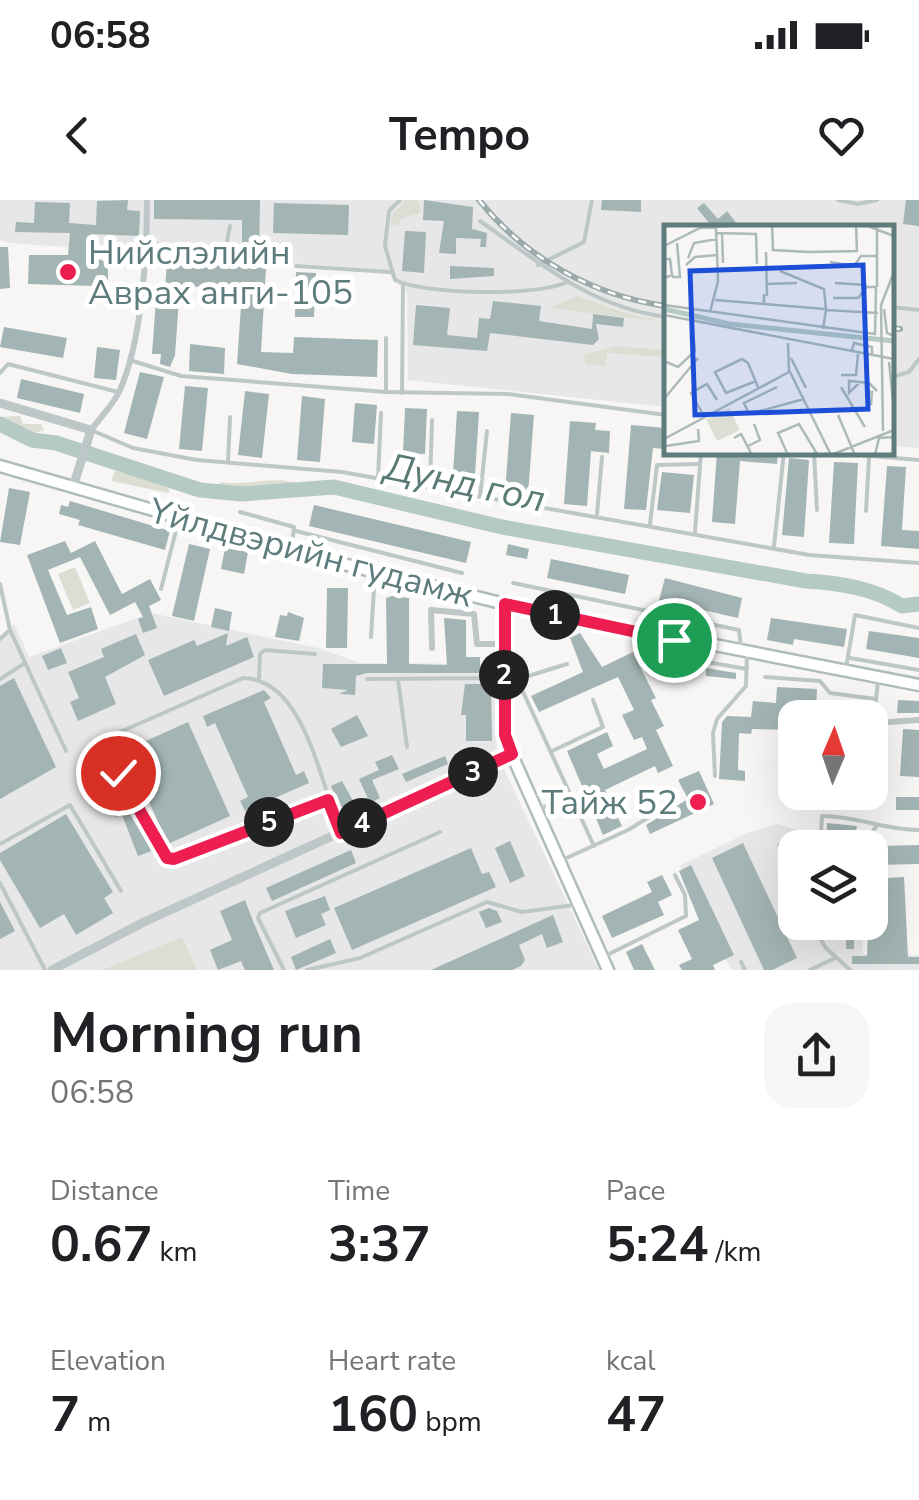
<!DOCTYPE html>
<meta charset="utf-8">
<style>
body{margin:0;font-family:"Nunito Sans",sans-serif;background:#f6f6f6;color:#202124;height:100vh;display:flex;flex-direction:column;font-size:38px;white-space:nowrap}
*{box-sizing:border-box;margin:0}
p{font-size:32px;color:#757577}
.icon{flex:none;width:55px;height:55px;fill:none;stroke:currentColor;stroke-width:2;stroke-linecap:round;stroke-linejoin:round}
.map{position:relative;height:770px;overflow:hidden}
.drawer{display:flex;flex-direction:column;background:#fff;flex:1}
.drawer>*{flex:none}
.needle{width:65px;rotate:2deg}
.buttons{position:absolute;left:778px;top:500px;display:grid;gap:20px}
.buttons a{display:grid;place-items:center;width:110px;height:110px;border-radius:20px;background:#fff;box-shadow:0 10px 40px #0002;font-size:50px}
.pin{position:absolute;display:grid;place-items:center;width:85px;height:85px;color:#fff;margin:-42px;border:5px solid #fff;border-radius:50%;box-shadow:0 2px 10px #0007}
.km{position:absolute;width:50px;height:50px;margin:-25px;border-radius:50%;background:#222;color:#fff;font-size:28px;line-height:50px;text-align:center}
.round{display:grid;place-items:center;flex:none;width:105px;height:105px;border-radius:30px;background:#f6f6f6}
.overview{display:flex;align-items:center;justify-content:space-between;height:170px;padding:0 50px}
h1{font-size:55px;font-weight:700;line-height:75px}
.figures{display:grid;grid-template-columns:repeat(3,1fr);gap:15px;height:170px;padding:10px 50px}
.figures div{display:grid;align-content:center}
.figures b{font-size:50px;font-weight:700}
.figures small{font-size:28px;font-weight:400}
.figures p{font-size:28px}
.status{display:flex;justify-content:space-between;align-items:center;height:70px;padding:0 50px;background:#fff;direction:ltr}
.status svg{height:28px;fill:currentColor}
header{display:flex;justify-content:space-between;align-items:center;height:130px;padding:0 50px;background:#fff;font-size:45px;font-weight:700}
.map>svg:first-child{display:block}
.built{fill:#e6e7e6}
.green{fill:#dcddd3}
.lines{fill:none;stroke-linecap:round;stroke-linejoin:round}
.river{stroke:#b5c9c5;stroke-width:15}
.building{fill:#a2b4b3}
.secondary-casing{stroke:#b0bcbc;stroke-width:15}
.service{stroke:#bec7c7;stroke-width:4}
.minor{stroke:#bec7c7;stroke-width:6}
.tertiary{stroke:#bec7c7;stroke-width:9}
.secondary{stroke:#fff;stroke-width:10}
.rail-casing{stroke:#9babab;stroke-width:6}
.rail{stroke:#fff;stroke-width:2.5;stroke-dasharray:8;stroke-linecap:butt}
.route-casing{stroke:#fff;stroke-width:20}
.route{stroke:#ef1e50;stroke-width:12}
.poi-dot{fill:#ef1e50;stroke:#fff;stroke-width:4}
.labels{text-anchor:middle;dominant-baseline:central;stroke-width:10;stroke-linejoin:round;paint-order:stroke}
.poi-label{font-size:35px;fill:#5d7c7b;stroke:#fff;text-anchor:start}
.street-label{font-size:35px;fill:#5d7c7b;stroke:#fff}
.water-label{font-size:38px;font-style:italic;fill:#5b7c76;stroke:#fff}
.inset-river{fill:none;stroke:#b5c9c5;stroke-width:5}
.inset-road{fill:none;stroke:#acbab9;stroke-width:2.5}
.view{fill:#1d4ed8;fill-opacity:0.15;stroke:#1d4ed8;stroke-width:5}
.inset-edge{fill:none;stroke:#5d7c7b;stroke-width:5}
</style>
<div class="status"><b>06:58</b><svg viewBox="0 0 49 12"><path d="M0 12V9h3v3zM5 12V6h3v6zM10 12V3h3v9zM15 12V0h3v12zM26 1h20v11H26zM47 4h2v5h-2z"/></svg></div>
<header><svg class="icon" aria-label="back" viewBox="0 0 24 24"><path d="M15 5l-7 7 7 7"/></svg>Tempo<svg class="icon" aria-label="heart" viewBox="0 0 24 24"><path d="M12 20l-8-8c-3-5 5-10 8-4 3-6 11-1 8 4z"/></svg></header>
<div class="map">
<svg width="919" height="770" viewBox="0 0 919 770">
<rect width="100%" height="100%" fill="#f8f6f5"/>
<g class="built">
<path d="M 0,0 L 919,0 L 919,248 L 892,246 L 892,28 L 666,28 L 666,207 L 408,180 L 407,93 L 386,70 L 10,43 L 0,40 Z"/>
<path d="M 151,413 L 318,448 L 360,463 L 498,464 L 497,554 L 599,770 L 0,770 L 0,436 L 14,424 L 29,457 Z"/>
<path d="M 778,624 L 820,637 L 820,647 L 795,648 L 795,722 L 862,723 L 863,754 L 919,755 L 919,770 L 731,770 L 679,666 L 749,632 Z"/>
</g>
<g class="green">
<path d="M 406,0 L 418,0 L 421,13 L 402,18 L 397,26 L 390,25 L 393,13 Z"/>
<path d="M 577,96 L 628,114 L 666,122 L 550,108 Z"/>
<path d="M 616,146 L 666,150 L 666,157 L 607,153 L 605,166 L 586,164 L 583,155 Z"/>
<path d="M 20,216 L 23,224 L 41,224 L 44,230 L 32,234 L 0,217 Z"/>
<path d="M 115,271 L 168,283 L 169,293 L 111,281 Z"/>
<path d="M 222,282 C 248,287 279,273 303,286 L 273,291 L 213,289 Z"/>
<path d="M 75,367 L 90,403 L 73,410 L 58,374 Z"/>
<path d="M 182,737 L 197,770 L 103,770 Z"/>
</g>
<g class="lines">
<path class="river" d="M 0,224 L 32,240 L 56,243 L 200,290 L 242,294 L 334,287 L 502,327 L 806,381 C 840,383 873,388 902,406 L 919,404"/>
</g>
<g class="building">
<path d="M 128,0 L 127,10 L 140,11 L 139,36 L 91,34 L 89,55 L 108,63 L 108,81 L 95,81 L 95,86 L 28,84 L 29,55 L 68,55 L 70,33 L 15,32 L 16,22 L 34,23 L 35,2 L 70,3 L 69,23 L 96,25 L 97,1 Z"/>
<path d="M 154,0 L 260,0 L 259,52 L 242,51 L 242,20 L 154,19 Z"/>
<path d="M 424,0 L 473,7 L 472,29 L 487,33 L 486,47 L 480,47 L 481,39 L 456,38 L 456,54 L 439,53 L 444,21 L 423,20 Z"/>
<path d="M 602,0 L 641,0 L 641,12 L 601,10 Z"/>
<path d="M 906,0 L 919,0 L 919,26 L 903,24 Z"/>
<path d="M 274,3 L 349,5 L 348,35 L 273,33 Z"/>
<path d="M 704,3 L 718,19 L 727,11 L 740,28 L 713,28 L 697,8 Z"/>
<path d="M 405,31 L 426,32 L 424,73 L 402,71 Z"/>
<path d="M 0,47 L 8,47 L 10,88 L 0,89 Z"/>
<path d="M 167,62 L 266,68 L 261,152 L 293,153 L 294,137 L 378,140 L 377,177 L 292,174 L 237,164 L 242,92 L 180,85 L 175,155 L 170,167 L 160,164 L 161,154 L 152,154 L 157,86 L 165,87 Z"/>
<path d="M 450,66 L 494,68 L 494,76 L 450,79 Z"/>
<path d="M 296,72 L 316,73 L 314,117 L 295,117 Z"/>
<path d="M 493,101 L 541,106 L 539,121 L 592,129 L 593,114 L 624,118 L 623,127 L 596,124 L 599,139 L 593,145 L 490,133 L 487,151 L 413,145 L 416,105 L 450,108 L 447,135 L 477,138 L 479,118 L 490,119 Z"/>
<path d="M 4,127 L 67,138 L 63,158 L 0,147 Z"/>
<path d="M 190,144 L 225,148 L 224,174 L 189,171 Z"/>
<path d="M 97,147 L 120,150 L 116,180 L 94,178 Z"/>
<path d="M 140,172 L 164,177 L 147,239 L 124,233 Z"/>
<path d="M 21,179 L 84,194 L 80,213 L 17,198 Z"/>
<path d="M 185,186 L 208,188 L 202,251 L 179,249 Z"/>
<path d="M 245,191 L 269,194 L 262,258 L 238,255 Z"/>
<path d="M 302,196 L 325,199 L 320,262 L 297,260 Z"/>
<path d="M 355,203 L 377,205 L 374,244 L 352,242 Z"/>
<path d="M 405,208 L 427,209 L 425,254 L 403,253 Z"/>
<path d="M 457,211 L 479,212 L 475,275 L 453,274 Z"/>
<path d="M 511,213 L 534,215 L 528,294 L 505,292 Z"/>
<path d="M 570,221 L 596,223 L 595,230 L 610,231 L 609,253 L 591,251 L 587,306 L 564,304 Z"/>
<path d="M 631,225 L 666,228 L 666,249 L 653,248 L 646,310 L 624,309 Z"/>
<path d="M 717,252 L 778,252 L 777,264 L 740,261 L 735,324 L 712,322 Z"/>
<path d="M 789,258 L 809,260 L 804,337 L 782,335 Z"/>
<path d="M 834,262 L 858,263 L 854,344 L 829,343 Z"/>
<path d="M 887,266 L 906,267 L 902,330 L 919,331 L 919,349 L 881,346 Z"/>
<path d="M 662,272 L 694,275 L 690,313 L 657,310 Z"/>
<path d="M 9,288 L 30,292 L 20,345 L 0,342 Z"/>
<path d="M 70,301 L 170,331 L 165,350 L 78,325 L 80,320 L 59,314 L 61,305 L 68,307 Z"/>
<path d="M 314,305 L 471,342 L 466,363 L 309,326 Z"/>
<path d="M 65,341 L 71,353 L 95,341 L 122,394 L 150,379 L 161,400 L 149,406 L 157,428 L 143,433 L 138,419 L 143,417 L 135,402 L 110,415 L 80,357 L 48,370 L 67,415 L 91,407 L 98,429 L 60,443 L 27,355 Z"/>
<path d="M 189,344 L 210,349 L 194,421 L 172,416 Z"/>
<path d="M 508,344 L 529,349 L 527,359 L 506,355 Z"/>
<path d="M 225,348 L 248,352 L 244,374 L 221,369 Z"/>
<path d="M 551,359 L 629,375 L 625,394 L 547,378 Z"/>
<path d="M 665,378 L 742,398 L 738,418 L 659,400 Z"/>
<path d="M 327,388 L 348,388 L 347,448 L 326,448 Z"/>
<path d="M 392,396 L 409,398 L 409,464 L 447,465 L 444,418 L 466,420 L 466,457 L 480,457 L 480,473 L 367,473 L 356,476 L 355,495 L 339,494 L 348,490 L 322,488 L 323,464 L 387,464 L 386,398 Z"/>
<path d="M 215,408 L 232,412 L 229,431 L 211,427 Z"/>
<path d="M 288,412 L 304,418 L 299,441 L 275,437 L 280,415 L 287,416 Z"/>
<path d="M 771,418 L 847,429 L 844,447 L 794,439 L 793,445 L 767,440 Z"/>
<path d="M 869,431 L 919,438 L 919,458 L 866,449 Z"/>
<path d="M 228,433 L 226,446 L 247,437 L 254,457 L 164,496 L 148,460 L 194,440 L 197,446 Z"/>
<path d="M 580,433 L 602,467 L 633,452 L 636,459 L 644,443 L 671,447 L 672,467 L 690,469 L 689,480 L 677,479 L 677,475 L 659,475 L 659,463 L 637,461 L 656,498 L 651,500 L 664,526 L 656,530 L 673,566 L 658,573 L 655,566 L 605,590 L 622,626 L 603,635 L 567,551 L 607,532 L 613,546 L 597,554 L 604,569 L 647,549 L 642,537 L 634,540 L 622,515 L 634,510 L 618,477 L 539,512 L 531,496 L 583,472 L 570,438 Z"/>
<path d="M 136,434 L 145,455 L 105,477 L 116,504 L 78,521 L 70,502 L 79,498 L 68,472 L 104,457 L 101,449 Z"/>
<path d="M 61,448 L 67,463 L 48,470 L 42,456 Z"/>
<path d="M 706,468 L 736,473 L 736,479 L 706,476 Z"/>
<path d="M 14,478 L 56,567 L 0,599 L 0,486 Z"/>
<path d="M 465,484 L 491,484 L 492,541 L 466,541 L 466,515 L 461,515 Z"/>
<path d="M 777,487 L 817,489 L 816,511 L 795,510 L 795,530 L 752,529 L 751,534 L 739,533 L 738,570 L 745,571 L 745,581 L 719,579 L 722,522 L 727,516 L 751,517 L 753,501 L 776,503 Z"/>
<path d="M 264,490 L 271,498 L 264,502 L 296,575 L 304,571 L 309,583 L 245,611 L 240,601 L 248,597 L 215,523 L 207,527 L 203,516 Z"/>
<path d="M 898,500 L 919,501 L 919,513 L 897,513 Z"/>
<path d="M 823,509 L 869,512 L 868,518 L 822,518 Z"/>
<path d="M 357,515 L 368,536 L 341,547 L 331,529 Z"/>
<path d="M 188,522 L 230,616 L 168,644 L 126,550 Z"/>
<path d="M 903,529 L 919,530 L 919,577 L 900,576 Z"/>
<path d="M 392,555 L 399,569 L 372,580 L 380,598 L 370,603 L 359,579 L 379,570 L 375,562 Z"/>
<path d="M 445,556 L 448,564 L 406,582 L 402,574 Z"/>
<path d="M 699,571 L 714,604 L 650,634 L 646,625 L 688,599 L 678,580 Z"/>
<path d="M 342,581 L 357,608 L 343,613 L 331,586 Z"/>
<rect x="896" y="597" width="23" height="13"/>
<path d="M 128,602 L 154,650 L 138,656 L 122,615 L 115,617 L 112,609 Z"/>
<path d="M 66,614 L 113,692 L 104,698 L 113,713 L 76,735 L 64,714 L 40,728 L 0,660 L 0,653 Z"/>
<path d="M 827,623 L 857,626 L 852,648 L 826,648 Z"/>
<path d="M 510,641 L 525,676 L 510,683 L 495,648 Z"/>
<path d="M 743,643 L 797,758 L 772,770 L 764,770 L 712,658 Z"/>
<path d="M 919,645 L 919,664 L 878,665 L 877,646 Z"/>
<path d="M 471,648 L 482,674 L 489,672 L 496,687 L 352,750 L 334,708 Z"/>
<path d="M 351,650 L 356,663 L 272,701 L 266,688 Z"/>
<path d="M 691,665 L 734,755 L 713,765 L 715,770 L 682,770 L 679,765 L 692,759 L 678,730 L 699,720 L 679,671 Z"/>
<path d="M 662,675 L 672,695 L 658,702 L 664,715 L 612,738 L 602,716 L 652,692 L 647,682 Z"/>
<path d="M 904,677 L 908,757 L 919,757 L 919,764 L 852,764 L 852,756 L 867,756 L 870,679 Z"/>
<path d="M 325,696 L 330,710 L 321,714 L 326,725 L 296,738 L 285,711 Z"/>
<path d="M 245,700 L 253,721 L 274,770 L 245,770 L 241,761 L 218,770 L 210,750 L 232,740 L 220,711 Z"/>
<path d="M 0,702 L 15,731 L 0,739 Z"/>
<path d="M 489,708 L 497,711 L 502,722 L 486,728 L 479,712 Z"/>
<path d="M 553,715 L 563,742 L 547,748 L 542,734 L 519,745 L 525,760 L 521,766 L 512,770 L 431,770 Z"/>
<rect x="846" y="722" width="8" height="27"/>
<path d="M 330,739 L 336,753 L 296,770 L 291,757 Z"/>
<path d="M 642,744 L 655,770 L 634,770 L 626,752 Z"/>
</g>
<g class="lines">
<g class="secondary-casing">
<g id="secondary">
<path d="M 0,266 L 327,360 L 505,404 L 919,485"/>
<path d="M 505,404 L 507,544 L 608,770"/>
</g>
</g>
<g class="service">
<path d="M 400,0 L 389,11 L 385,46 L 395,80 C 426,95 534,96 565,83"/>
<path d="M 838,0 L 858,4 L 877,0"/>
<path d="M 480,21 C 540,63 590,107 666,117"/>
<path d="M 147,50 L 225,52 L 230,26"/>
<path d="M 538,65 L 584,42 L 592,0"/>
<path d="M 296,66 L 390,72"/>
<path d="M 892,107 L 919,110"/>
<path d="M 133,161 L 181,176 L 386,192 L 386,138"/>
<path d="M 0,173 L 8,164 L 118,192"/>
<path d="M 892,177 L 909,172 L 919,159"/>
<path d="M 386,192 L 508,194 L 666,215"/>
<path d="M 402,193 L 403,84"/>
<path d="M 91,230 L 133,248 L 197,260 L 342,272 L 809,355 L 919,363"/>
<path d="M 814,252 L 817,310"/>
<path d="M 824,252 L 919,260"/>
<path d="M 228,262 L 230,217"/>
<path d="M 378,278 L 381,213"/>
<path d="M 430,287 L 432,220"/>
<path d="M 480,297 L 487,231"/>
<path d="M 866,311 L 869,258"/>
<path d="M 240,312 L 294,327 L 292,345"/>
<path d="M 597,314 L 602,257"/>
<path d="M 650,324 L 657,265 L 700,264"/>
<path d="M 296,331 L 462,373"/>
<path d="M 695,332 L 701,252"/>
<path d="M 774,346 L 784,252"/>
<path d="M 513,383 L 739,430 L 741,448"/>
<path d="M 0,384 L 10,430 L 0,439"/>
<path d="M 161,389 L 179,319"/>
<path d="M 10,430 L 66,551"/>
<path d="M 371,437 L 375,373"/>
<path d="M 674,440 L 683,458 L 747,469"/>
<path d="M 850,458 L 919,470"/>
<path d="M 846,468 L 855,415 L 919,428"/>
<path d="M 765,477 L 820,481 L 830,493 L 876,499"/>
<path d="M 259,478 L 260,454 L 265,450 L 315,454"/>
<path d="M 0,479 L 25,463"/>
<path d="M 367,479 L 503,478"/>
<path d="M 398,479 L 407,547"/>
<path d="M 518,481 L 594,646"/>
<path d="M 509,482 L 567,464"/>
<path d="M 552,551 L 603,527 L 593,500"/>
<path d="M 870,556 L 878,481"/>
<path d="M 715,576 L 713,533 L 717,519 L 746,486 L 747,454"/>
<path d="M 782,582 L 795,583"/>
<path d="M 328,600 L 174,659 L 167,658 C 159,650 112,563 111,553 C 110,544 115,539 120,532 L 243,478 C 304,479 320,581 339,628"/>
<path d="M 537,610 L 570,596"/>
<path d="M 0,644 L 70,605 L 121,691"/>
<path d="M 779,645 L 795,689"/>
<path d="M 820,648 L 822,616 C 857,616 884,630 919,630"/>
<path d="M 858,648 L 876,627"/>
<path d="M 560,661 L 628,630 L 677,600"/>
<path d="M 0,683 L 45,770"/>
<path d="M 810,722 L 826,748 L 850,770"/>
<path d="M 603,757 L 686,716 L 685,695 L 675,675"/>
<path d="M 741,762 L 745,770"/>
<path d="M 284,770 L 258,718 L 260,713 L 440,632"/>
<path d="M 307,770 L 360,758 L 487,702 L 522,712 L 574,705"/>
<path d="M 810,770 L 835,758"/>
</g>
<g class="minor">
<path d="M 125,64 L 147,60"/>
<path d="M 91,230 C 100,218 112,206 119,192 C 142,143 147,54 147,0"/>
<path d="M 432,448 L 431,410 L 474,414 L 477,444 L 504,444"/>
<path d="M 875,523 L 919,520"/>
</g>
<g class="tertiary">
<path d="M 0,203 L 91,230 L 73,287"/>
<path d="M 52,770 L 144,722 L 512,554"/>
</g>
<use href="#secondary" class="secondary"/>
<g class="rail-casing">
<g id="rail">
<path d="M 479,0 C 525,58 594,96 666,106"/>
<path d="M 892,128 L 900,129"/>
</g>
</g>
<use href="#rail" class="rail"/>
</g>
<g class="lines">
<g class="route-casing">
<path id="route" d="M 118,573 L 167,658 L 174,659 L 328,600 L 341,633 L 512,554 L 505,535 L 505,404 L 674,440"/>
</g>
<use href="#route" class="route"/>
</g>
<g class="poi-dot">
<circle cx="68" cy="72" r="10"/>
<circle cx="698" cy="602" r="10"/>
</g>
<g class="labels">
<g class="poi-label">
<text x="88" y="52">Нийслэлийн<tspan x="88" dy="40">Аврах анги-105</tspan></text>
<text x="678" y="602" text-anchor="end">Тайж 52</text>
</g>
<g class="street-label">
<text transform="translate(311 353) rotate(15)">Yйлдвэрийн гудамж</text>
</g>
<g class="water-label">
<text transform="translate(465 283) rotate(12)">Дунд гол</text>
</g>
</g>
<g transform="translate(664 25)">
<rect width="230" height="230" fill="#f8f6f5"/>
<path d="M 65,183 L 76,205 L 53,216 L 42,194 Z" fill="#dcddd3"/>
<path class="inset-river" d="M 0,84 L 66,99 L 230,116"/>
<path class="inset-road" d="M 108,0 L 109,25 L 145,27 L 193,26 L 192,0M 201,0 L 230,11M 52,8 L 92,9 L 93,39M 58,8 L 59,38M 0,21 L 36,3 L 77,0M 102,27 L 103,71M 24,33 L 30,18 L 53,14M 0,34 L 6,34 L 8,50 L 0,53M 166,37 L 190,41 L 197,31 L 212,31M 22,40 L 31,32 L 53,30M 116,46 L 160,64 L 162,85M 8,52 L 16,52 L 13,18M 171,58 L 203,60M 102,59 L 133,58M 213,62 L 213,0M 169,73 L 194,73 L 203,62 L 213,62M 51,75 L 100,79 L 100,69M 100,79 L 161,84M 0,80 L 211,109 L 212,63M 220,84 L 223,108 L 230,111M 46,87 L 54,56 L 52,2M 0,90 L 230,134M 159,104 L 162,85 L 214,88M 124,118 L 125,145 L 167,230M 188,125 L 190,118 L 208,122 L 208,129M 127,133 L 142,163M 0,136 L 14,142 L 31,126 L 28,96M 225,137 L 229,176M 177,150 L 192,150 L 194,129M 92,156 L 62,168 L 51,147 L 78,134 L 84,138 L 94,162M 195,158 L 185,168 L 185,156 L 205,158 L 213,166M 113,162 L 80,178 L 85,189 L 140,174M 177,162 L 201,202M 204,167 L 208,167 L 207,179 L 204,179 ZM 0,174 L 34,133M 174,190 L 191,230M 40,191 L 27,168 L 43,159 L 53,175M 219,206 L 217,80 L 230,47M 70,213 L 77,209 L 88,230M 0,214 L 125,147M 2,221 L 35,216 L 34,204M 84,221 L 96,215 L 90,199M 124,230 L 114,208 L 135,199 L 153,229M 167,230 L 230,205M 211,230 L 215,213 L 230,212"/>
<path class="view" d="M 199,40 L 204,184 L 31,190 L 26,46 Z"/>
<rect width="230" height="230" class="inset-edge"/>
</g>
</svg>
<div class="buttons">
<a><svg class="needle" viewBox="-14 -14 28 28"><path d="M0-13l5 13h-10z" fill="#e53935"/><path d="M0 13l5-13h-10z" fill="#757577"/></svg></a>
<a><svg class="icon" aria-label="layers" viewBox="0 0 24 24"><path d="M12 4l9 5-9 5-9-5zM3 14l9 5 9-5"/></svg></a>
</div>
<div class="pin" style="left:674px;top:440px;background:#1e9e55"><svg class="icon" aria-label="arrive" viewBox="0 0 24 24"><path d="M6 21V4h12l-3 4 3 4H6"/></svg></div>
<div class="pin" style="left:118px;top:573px;background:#d93025"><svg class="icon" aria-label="check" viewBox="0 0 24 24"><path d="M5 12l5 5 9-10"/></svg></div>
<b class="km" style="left:555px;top:415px">1</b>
<b class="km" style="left:504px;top:475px">2</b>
<b class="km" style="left:473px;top:572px">3</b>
<b class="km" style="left:362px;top:623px">4</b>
<b class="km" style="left:269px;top:622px">5</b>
</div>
<section class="drawer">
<div class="overview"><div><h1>Morning run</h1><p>06:58</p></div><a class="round"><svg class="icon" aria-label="share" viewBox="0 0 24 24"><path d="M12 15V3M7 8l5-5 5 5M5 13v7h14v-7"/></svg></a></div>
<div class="figures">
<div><p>Distance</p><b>0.67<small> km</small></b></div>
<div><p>Time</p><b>3:37</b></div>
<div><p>Pace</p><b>5:24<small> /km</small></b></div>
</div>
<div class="figures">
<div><p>Elevation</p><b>7<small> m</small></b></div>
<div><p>Heart rate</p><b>160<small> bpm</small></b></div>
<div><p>kcal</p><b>47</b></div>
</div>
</section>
